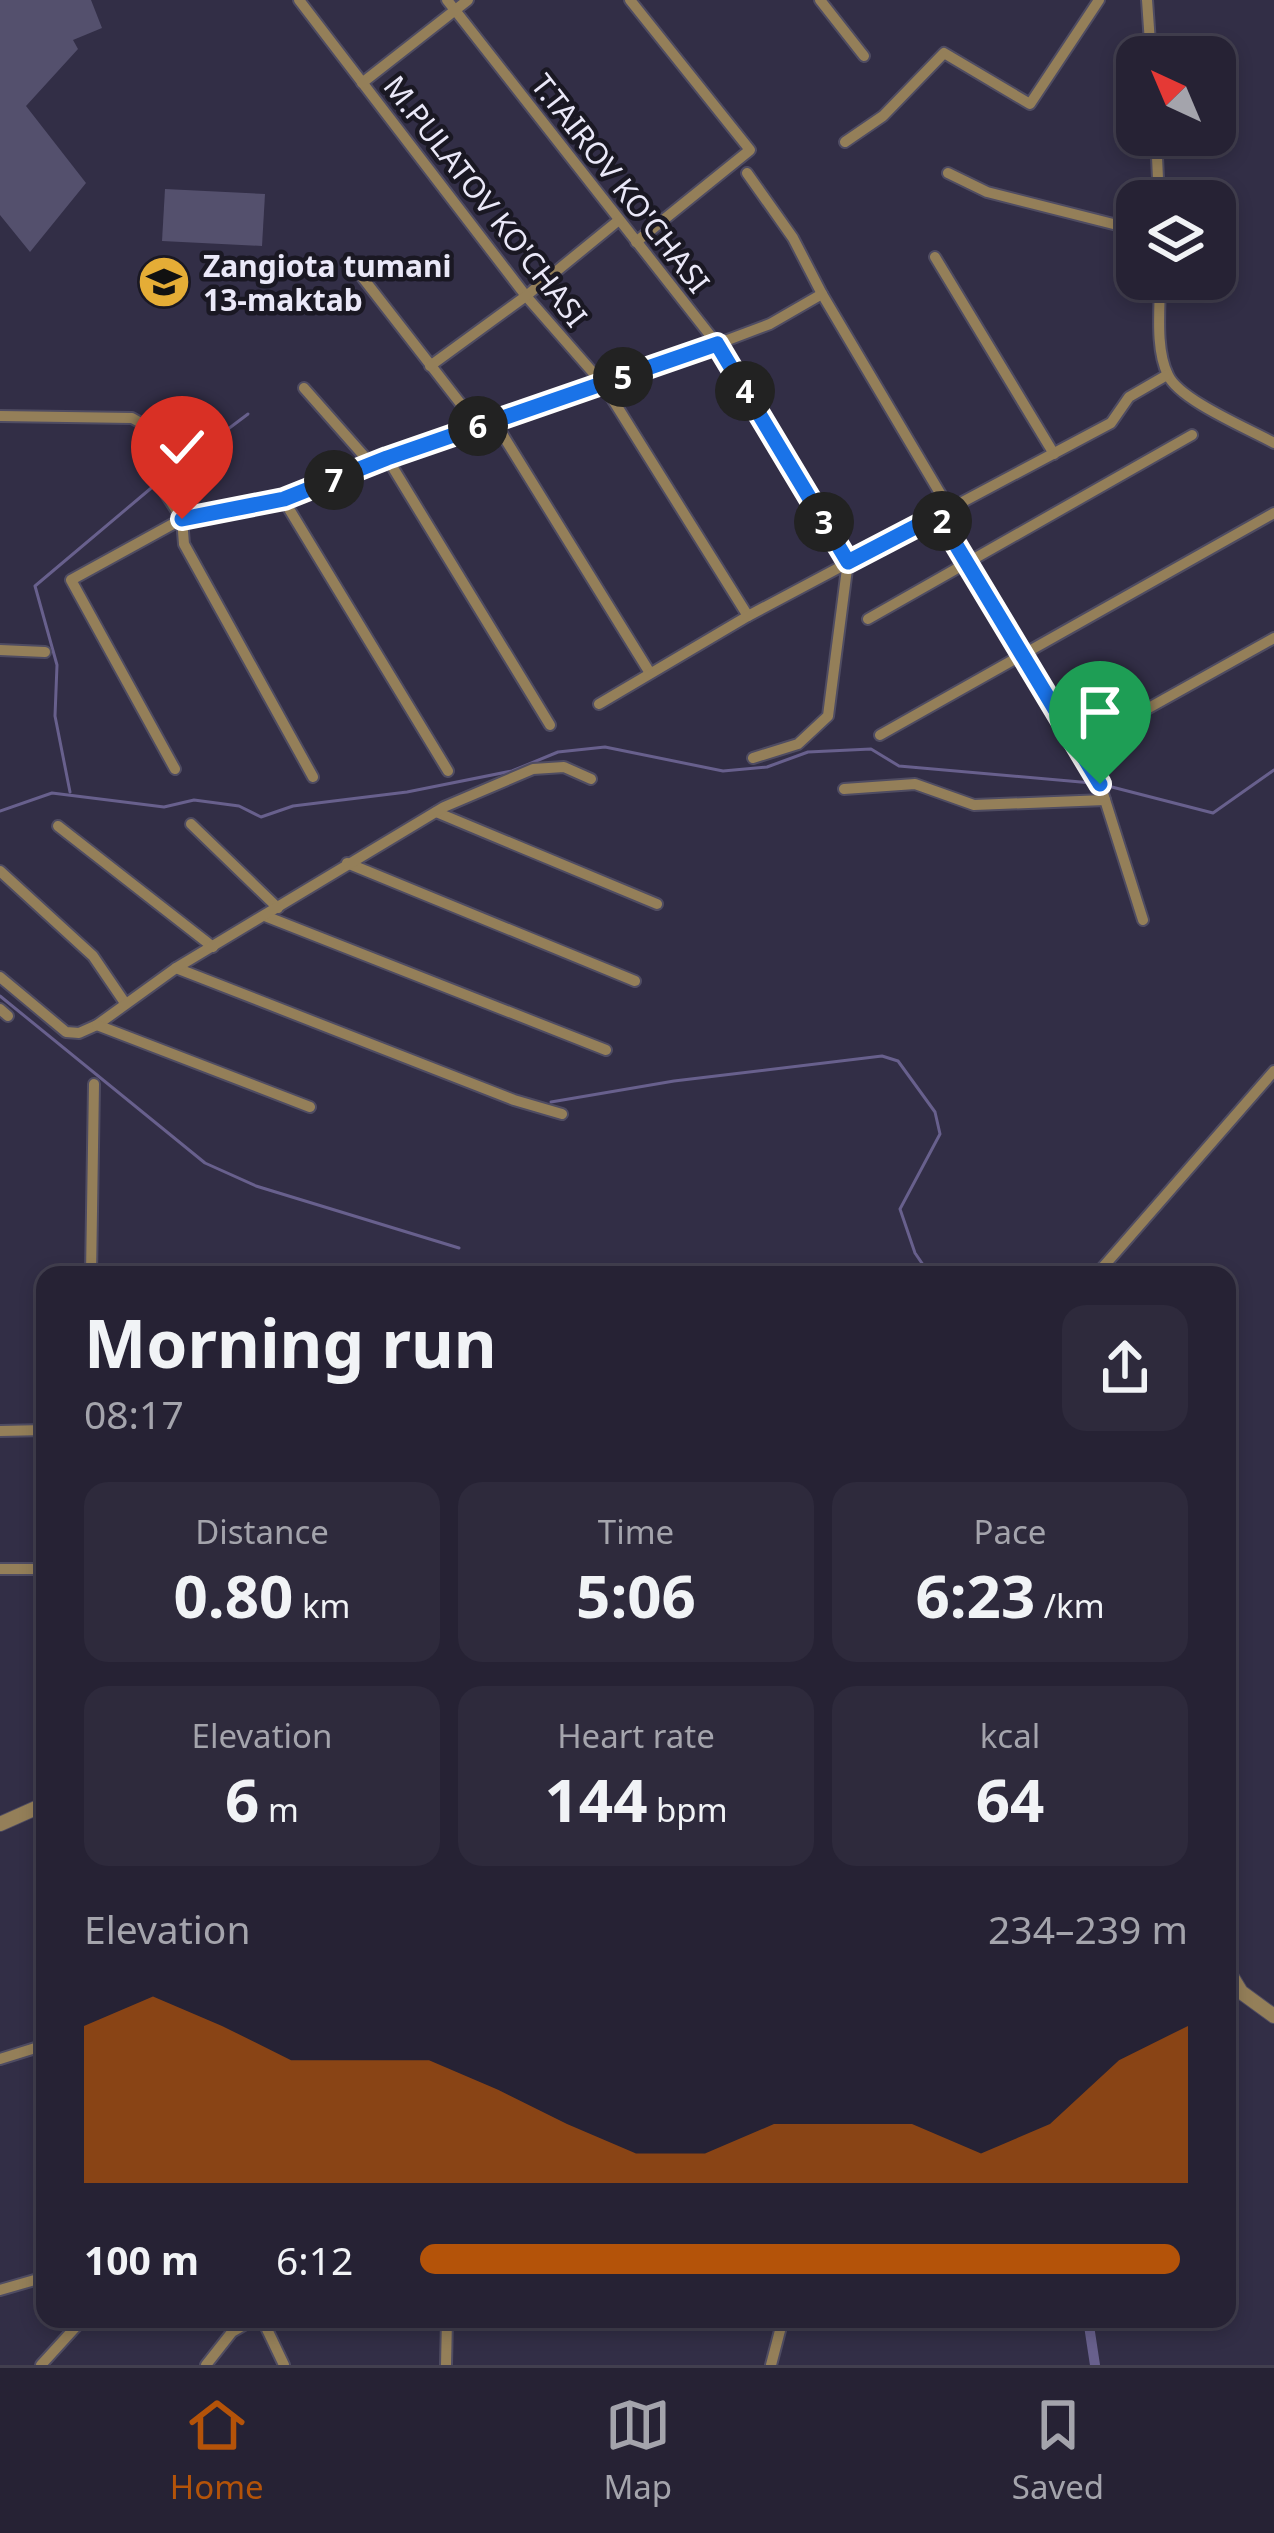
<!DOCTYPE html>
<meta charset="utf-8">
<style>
body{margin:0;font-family:"Noto Sans",sans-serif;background:#2e2a3c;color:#f1f3f6;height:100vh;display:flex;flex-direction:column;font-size:45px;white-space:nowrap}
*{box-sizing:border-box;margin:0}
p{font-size:39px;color:#a4a4ac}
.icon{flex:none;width:66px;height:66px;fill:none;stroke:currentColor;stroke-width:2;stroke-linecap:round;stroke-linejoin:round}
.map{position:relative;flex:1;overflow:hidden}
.sheet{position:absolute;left:36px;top:1266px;width:1200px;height:1062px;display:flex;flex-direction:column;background:#262234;border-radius:24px;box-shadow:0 6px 18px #0003,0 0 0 3px #423f4f}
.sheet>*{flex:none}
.needle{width:78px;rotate:316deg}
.tools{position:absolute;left:1116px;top:36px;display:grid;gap:24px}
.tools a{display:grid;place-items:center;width:120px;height:120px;border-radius:24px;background:#262234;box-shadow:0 6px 18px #0003,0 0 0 3px #423f4f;font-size:60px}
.pin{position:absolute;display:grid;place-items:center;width:102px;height:102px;color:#fff;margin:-123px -51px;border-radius:50% 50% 50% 0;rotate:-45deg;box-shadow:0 0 12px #0007}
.pin .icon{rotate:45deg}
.km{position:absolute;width:60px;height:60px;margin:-30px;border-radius:50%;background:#222;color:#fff;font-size:33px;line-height:60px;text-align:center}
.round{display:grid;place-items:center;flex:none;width:126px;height:126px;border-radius:24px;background:#2e2a3c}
.head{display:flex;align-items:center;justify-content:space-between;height:204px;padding:0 48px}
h1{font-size:66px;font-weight:700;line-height:90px}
.stats{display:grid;grid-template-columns:repeat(3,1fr);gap:18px;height:204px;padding:12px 48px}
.stats div{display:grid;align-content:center;border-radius:24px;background:#2e2a3c;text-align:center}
.stats b{font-size:60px;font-weight:700}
.stats small{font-size:33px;font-weight:400}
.stats p{font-size:33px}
.chart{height:336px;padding:24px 48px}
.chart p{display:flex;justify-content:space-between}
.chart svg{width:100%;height:216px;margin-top:12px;fill:#b45309;opacity:.7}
ul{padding:0 48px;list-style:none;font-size:39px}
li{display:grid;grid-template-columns:192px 144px 1fr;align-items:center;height:90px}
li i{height:30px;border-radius:15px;background:#b45309}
.tab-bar{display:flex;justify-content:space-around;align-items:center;height:168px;border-top:3px solid #423f4f;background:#262234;font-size:33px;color:#a4a4ac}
.tab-bar a{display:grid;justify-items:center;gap:6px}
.tab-bar .on{color:#b45309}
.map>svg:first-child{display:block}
.green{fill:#54506d}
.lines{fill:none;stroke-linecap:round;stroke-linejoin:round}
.stream{stroke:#68608d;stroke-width:3}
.canal{stroke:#68608d;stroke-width:10}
.minor-casing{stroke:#4f4c62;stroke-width:14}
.tertiary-casing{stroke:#4f4c62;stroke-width:16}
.minor{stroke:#947f59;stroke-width:10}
.tertiary{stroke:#947f59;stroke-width:14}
.route-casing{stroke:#fff;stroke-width:24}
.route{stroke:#1a73e8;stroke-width:15}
.labels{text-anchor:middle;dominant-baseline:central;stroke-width:9;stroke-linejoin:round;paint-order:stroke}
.street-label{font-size:30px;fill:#eae8f8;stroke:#1a1823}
.poi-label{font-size:30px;font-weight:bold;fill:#eae8f8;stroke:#1a1823;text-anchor:start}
</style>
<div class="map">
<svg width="1274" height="2365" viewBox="0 0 1274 2365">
<rect width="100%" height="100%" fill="#322e46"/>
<g class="green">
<path d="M 0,0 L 91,0 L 102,28 L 73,40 L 78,49 L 26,106 L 86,183 L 30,252 L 0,215 Z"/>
<path d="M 165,189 L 265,194 L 262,246 L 162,241 Z"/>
</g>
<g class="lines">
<g class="stream">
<path d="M 163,478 L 248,414"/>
<path d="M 1108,786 L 1213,813 L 1274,770"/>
<path d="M 70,792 L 55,716 L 57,665 L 35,586 L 156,484"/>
<path d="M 0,811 L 52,793 L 164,807 L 194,800 L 239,806 L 261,817 L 293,806 L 407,792 L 512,771 L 558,752 L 605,747 L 723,771 L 767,767 L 808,752 L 871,749 L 899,766 L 1092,783"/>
<path d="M 0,996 L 205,1163 L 256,1186 L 459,1248"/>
<path d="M 551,1102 L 674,1081 L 882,1056 L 898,1061 L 935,1112 L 940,1134 L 900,1209 L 915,1253 L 930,1275"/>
</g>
<path class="canal" d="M 1088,2319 L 1095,2365"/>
<g class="minor-casing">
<g id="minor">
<path d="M 299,0 L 526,296 L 603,384 L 748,616"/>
<path d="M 447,0 L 717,344 L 848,561 L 828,716 L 798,744 L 753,758"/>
<path d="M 630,0 L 750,150 L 636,242"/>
<path d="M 820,0 L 864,56"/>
<path d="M 1147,0 L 1151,57"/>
<path d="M 362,83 L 468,0"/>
<path d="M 1156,135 L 1159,201"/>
<path d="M 845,142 L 883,116 L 944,53 L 1030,104 L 1099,0"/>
<path d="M 747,173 L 793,238 L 822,294"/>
<path d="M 948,173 L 987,192 L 1137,230"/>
<path d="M 935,257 L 1054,454"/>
<path d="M 352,264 L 478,426"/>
<path d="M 1160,279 C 1160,308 1155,349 1168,375 C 1179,400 1249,429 1274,443"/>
<path d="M 430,366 L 526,296 L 619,220"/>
<path d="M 304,388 L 372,465"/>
<path d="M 0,416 L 132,418 L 148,427 L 151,471 L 182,519 L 184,544 L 313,777"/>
<path d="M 496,424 L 650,673"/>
<path d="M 387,458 L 550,725"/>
<path d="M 283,499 L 448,771"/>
<path d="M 938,515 L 1077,748 L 1274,638"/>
<path d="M 868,619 L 1192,435"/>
<path d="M 0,650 L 45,652"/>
<path d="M 599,704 L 748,616 L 1111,423 L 1129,397 L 1167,375"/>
<path d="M 880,735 L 1274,513"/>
<path d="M 1077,748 L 1100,784 L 1143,920"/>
<path d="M 175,769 L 71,580 L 182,519 L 283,499 L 387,458 L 717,344 L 770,324 L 822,294 L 950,510"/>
<path d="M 844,789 L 915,784 L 974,805 L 1105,800"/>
<path d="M 436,812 L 657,904"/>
<path d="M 191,824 L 278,908"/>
<path d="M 58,826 L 213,947"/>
<path d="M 347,863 L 635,981"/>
<path d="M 0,871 L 93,956 L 125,1003"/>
<path d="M 265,916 L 606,1050"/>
<path d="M 176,968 L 514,1100 L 562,1114"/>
<path d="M 0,977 L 66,1032 L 79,1033 L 97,1025 L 176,968 L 444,807 L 533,769 L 564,767 L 591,779"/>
<path d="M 0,1009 L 8,1016"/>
<path d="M 97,1025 L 310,1107"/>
<path d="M 91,1275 L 94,1084"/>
<path d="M 1096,1275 L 1274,1071"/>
<path d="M 0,1431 L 45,1430"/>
<path d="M 0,1569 L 45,1569"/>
<path d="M 0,2059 L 45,2045"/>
<path d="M 0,2290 L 45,2277"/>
<path d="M 255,2319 L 264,2323 L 284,2365"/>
<path d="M 41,2365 L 83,2319"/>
<path d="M 206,2365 L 232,2332 L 254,2319"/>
<path d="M 446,2365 L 447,2319"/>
<path d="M 771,2365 L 783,2319"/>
</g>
</g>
<g class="tertiary-casing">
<g id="tertiary">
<path d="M 0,1824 L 45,1804"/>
<path d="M 1227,1969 L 1241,1992 L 1274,2016"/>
</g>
</g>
<use href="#minor" class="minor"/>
<use href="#tertiary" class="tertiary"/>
</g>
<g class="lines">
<g class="route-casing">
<path id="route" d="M 182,519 L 284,499 L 387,458 L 717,344 L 848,562 L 938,515 L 1100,784"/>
</g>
<use href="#route" class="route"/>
</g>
<defs>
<g id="school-disc" transform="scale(2.7)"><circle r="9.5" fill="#e5ad36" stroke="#1a1823"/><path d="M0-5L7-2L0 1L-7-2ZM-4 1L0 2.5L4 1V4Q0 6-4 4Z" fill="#111"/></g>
</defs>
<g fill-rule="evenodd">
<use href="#school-disc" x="164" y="282"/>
</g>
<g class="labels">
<g class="street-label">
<text transform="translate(621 183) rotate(52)">T.TAIROV KO'CHASI</text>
<text transform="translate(486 201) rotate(52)">M.PULATOV KO'CHASI</text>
</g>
<g class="poi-label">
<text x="203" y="265">Zangiota tumani<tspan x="203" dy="34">13-maktab</tspan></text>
</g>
</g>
</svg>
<div class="tools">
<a><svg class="needle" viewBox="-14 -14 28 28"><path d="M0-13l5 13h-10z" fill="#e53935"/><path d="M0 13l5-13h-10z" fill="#a4a4ac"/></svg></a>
<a><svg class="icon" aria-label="layers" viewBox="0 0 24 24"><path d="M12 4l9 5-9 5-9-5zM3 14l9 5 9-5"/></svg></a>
</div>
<div class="pin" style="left:1100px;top:784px;background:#1e9e55"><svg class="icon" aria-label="arrive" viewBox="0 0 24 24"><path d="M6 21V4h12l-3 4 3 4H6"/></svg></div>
<div class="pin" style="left:182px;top:519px;background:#d93025"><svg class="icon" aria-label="check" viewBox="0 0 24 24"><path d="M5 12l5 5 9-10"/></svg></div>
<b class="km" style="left:942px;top:521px">2</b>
<b class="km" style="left:824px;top:522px">3</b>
<b class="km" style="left:745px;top:391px">4</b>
<b class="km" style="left:623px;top:377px">5</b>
<b class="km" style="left:478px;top:426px">6</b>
<b class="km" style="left:334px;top:480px">7</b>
<section class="sheet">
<div class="head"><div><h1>Morning run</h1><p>08:17</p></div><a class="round"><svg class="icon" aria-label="share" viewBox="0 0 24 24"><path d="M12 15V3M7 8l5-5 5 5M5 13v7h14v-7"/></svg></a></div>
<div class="stats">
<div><p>Distance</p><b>0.80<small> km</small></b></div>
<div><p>Time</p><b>5:06</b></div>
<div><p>Pace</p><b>6:23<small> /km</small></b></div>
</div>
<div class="stats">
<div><p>Elevation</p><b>6<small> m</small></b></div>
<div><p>Heart rate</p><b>144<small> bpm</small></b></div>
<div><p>kcal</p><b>64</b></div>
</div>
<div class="chart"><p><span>Elevation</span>234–239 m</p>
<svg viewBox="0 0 160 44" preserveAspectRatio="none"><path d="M0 44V12L10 6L20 12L30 19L40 19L50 19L60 25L70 32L80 38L90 38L100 32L110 32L120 32L130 38L140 32L150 19L160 12V44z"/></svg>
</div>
<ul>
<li><b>100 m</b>6:12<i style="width:99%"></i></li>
</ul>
</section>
</div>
<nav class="tab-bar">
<a class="on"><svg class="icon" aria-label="home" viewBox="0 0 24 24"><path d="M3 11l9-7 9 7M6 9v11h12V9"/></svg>Home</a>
<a><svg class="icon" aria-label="map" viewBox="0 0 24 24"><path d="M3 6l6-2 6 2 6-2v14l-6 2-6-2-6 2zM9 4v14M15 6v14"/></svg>Map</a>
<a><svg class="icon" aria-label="saved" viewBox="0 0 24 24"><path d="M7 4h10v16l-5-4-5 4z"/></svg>Saved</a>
</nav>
